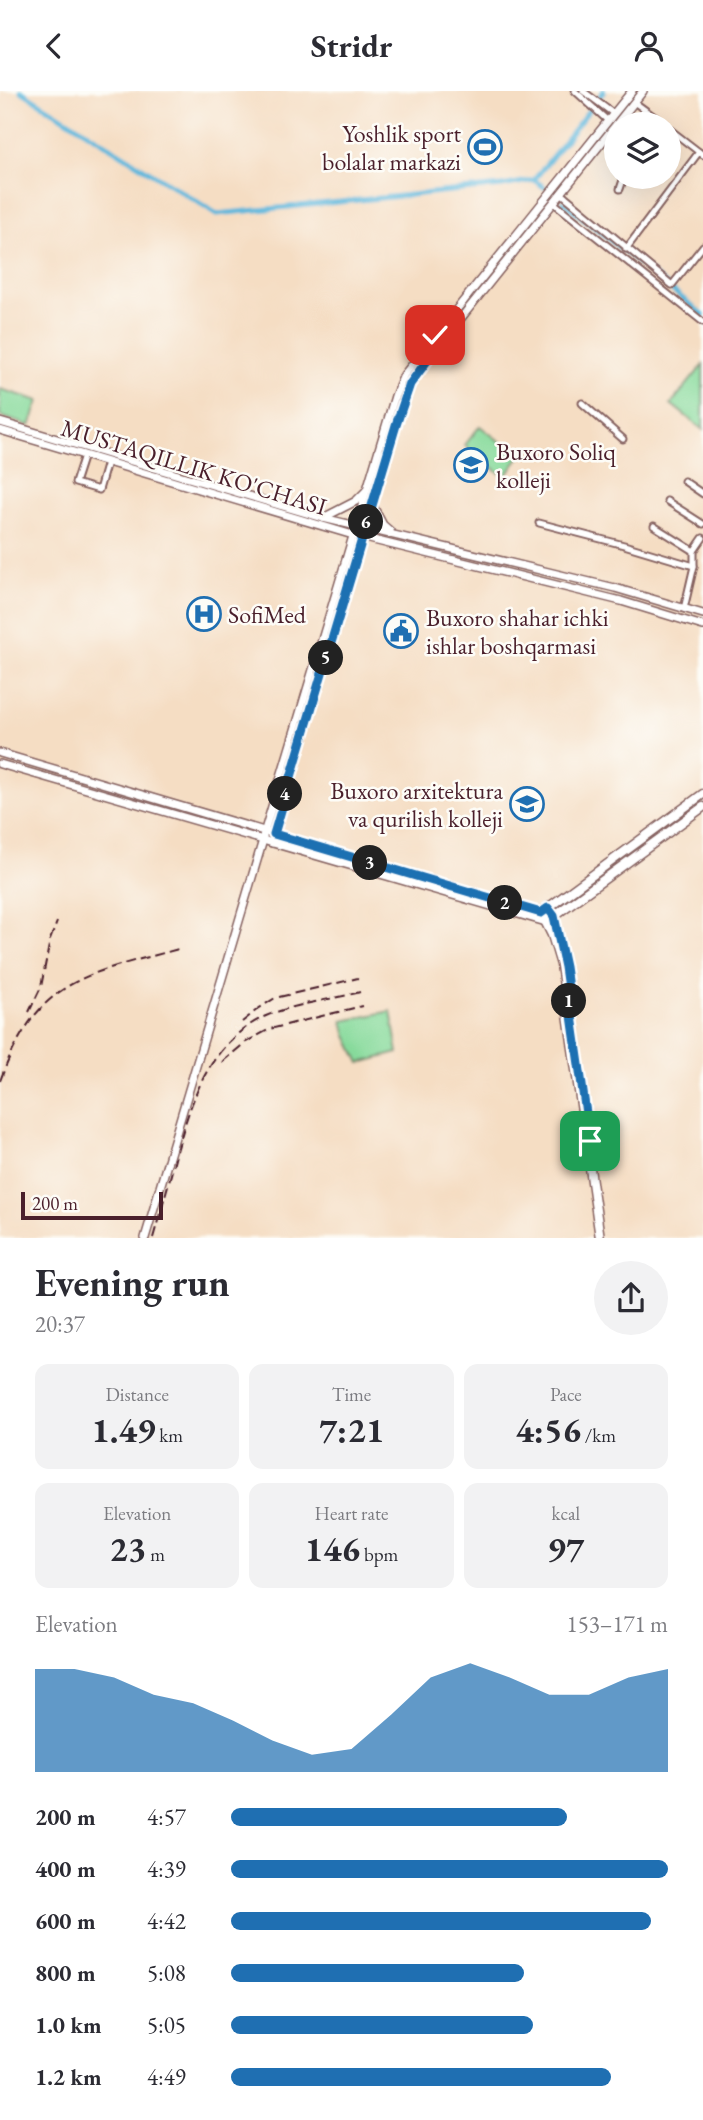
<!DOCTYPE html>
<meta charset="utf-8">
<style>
body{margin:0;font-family:"EB Garamond",serif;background:#f2f2f3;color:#2b2b33;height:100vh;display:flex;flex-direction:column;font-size:26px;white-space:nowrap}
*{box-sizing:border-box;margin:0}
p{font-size:23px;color:#7c7c81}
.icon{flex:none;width:38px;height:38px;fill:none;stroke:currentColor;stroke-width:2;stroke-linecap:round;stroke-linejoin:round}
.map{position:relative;height:1147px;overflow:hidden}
.sheet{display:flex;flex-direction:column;background:#fff;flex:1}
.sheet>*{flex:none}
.fabs{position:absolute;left:604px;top:21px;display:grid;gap:14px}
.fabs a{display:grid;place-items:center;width:77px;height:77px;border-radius:50%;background:#fff;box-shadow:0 7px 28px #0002;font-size:35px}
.scale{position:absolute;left:21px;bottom:18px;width:142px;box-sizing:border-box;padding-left:7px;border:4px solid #4a1f2b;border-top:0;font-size:19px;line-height:24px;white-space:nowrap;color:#4a1f2b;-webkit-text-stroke:5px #fdfcf7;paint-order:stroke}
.pin{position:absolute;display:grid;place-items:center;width:60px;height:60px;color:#fff;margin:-30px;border-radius:14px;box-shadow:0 4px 10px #0006}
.km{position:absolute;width:35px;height:35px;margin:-18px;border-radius:50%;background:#222;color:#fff;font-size:19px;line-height:35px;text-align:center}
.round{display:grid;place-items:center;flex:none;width:74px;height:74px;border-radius:37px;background:#f2f2f3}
.headline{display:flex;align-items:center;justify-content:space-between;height:119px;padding:0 35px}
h1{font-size:38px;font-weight:700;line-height:52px}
.stats{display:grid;grid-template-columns:repeat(3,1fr);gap:10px;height:119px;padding:7px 35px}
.stats div{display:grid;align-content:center;border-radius:14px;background:#f2f2f3;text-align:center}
.stats b{font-size:35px;font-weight:700}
.stats small{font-size:19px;font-weight:400}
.stats p{font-size:19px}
.chart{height:196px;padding:14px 35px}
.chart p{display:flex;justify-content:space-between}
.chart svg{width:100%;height:126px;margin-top:7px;fill:#1f6fb2;opacity:.7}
ul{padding:0 35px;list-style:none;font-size:23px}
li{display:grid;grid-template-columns:112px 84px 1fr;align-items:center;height:52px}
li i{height:18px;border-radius:9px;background:#1f6fb2}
header{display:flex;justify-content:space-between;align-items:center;height:91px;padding:0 35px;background:#fff;font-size:32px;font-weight:700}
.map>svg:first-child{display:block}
.green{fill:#87da9b;stroke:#687c63;stroke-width:2}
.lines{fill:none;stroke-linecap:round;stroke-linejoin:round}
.canal{stroke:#5fb7dc;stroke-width:5}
.street-casing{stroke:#866260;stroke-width:9}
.secondary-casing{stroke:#866260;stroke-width:10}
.primary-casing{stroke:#866260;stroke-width:11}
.street{stroke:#fff;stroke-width:5}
.secondary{stroke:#fff;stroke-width:7}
.primary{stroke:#fff;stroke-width:8}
.rail{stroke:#4a1f2b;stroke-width:2;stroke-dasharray:10 5;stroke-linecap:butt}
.route-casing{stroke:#fff;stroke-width:14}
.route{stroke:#1f6fb2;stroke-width:9}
.labels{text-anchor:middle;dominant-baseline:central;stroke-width:5;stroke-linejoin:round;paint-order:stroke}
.poi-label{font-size:24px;fill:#4a1f2b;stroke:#fdfcf7;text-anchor:start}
.street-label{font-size:24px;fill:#4a1f2b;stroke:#fdfcf7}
</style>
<header><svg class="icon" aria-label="back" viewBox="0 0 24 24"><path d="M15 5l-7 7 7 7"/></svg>Stridr<svg class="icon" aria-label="person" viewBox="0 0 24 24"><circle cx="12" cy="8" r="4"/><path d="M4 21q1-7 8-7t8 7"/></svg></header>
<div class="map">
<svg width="703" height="1147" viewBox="0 0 703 1147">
<rect width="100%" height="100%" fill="#fdfcf7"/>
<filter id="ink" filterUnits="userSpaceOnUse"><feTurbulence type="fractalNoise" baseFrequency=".0143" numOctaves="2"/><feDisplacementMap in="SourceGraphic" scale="14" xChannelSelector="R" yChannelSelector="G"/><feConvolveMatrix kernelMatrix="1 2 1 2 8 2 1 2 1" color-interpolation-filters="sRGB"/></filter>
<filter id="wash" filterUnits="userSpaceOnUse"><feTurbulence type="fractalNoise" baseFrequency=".00686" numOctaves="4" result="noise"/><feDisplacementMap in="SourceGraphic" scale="28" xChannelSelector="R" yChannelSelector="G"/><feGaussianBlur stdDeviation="1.57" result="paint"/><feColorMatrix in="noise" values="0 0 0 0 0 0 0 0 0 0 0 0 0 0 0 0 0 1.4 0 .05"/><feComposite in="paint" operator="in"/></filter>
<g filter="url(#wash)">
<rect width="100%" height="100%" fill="#f5ddc3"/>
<g class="green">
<path d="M 703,274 L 703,339 L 671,313 Z"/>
<path d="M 0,298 L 39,310 L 30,335 L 0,325 Z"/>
<path d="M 480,335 L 520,366 L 505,386 L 465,354 Z"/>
<path d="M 391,920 L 398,962 L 360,972 L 347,945 L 343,930 Z"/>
</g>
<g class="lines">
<g class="canal">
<path d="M 21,0 L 217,123 L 502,95 L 534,89 L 544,96"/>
<path d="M 534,89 L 604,0"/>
<path d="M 563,111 L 703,224"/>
</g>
</g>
</g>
<g filter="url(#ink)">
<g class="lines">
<g class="street-casing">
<g id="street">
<path d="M 575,0 L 608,30"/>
<path d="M 583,0 L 614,23"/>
<path d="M 634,11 L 664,33"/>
<path d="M 668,37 L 703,64"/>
<path d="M 620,98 L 624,86"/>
<path d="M 561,102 L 672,194 L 703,155"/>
<path d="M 554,112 L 703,231"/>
<path d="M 626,158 L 699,61"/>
<path d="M 582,312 L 623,348"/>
<path d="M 84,364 L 75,392 L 99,399 L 107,371"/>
<path d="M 684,390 L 703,403"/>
<path d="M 667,410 L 703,433"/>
<path d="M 539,432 L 624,454 L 694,475 L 684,518"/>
<path d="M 654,435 L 694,460"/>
<path d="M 694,475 L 694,460 L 703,447"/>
</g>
</g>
<g class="secondary-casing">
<g id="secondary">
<path d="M 0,331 L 323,427 L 615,497 L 703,523"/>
<path d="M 0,339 L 353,444 L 621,510 L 703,535"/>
<path d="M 372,413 L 383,434 L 390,440"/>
<path d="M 323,427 L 356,410 L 366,400"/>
<path d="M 0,662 L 541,822"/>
<path d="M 0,673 L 546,831"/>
<path d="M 262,749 L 395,305 L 404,284 L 632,0"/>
<path d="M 272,752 L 395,334 L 410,293 L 429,267 L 643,0"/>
<path d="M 145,1147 L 263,749"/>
</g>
</g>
<g class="primary-casing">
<g id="primary">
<path d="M 548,817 L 553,825 L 559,850"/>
<path d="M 551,827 L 703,716"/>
<path d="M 600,1147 L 561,874 L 552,844 L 541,822 L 703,703"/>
</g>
</g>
<use href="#street" class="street"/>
<use href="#secondary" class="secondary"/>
<use href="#primary" class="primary"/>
<g class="rail">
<path d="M 29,921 L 41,896 L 50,849 L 57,831"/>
<path d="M 242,931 L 258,918 L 275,907 L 358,887"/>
<path d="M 222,971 L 246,951 L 270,938 L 362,915"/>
<path d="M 0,990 C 39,886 84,884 182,857"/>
<path d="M 153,1147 C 161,1119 169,1092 176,1064 C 191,1009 209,951 266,925 C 294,913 330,909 360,901"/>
</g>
</g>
</g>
<g class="lines" filter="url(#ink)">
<g class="route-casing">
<path id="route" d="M 435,244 L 421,261 L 429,267 L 410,293 L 396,334 L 274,743 L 541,822 L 548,817 L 554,825 L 565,876 L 590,1050"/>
</g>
<use href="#route" class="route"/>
</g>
<defs>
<g id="stadium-ring" transform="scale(1.75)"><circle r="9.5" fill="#fdfcf7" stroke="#1f6fb2" stroke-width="1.5"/><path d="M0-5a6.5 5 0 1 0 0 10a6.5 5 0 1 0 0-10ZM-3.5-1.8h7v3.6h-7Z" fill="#1f6fb2"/></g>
<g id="university-ring" transform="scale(1.75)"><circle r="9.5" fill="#fdfcf7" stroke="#1f6fb2" stroke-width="1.5"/><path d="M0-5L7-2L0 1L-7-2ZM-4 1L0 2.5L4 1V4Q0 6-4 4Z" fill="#1f6fb2"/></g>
<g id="hospital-ring" transform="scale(1.75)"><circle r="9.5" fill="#fdfcf7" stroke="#1f6fb2" stroke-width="1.5"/><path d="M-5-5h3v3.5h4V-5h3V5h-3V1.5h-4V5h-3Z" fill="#1f6fb2"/></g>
<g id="civic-ring" transform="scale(1.75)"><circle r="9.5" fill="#fdfcf7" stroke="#1f6fb2" stroke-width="1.5"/><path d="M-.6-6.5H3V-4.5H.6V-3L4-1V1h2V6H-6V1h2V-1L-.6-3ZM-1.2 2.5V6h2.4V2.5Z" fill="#1f6fb2"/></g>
</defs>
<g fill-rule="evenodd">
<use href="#stadium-ring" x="485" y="56"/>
<use href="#university-ring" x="471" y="374"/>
<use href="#hospital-ring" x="204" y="523"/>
<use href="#civic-ring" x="401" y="540"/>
<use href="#university-ring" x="527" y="713"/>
</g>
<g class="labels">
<g class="poi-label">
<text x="461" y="42" text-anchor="end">Yoshlik sport<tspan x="461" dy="28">bolalar markazi</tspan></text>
<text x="496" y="360">Buxoro Soliq<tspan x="496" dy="28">kolleji</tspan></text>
<text x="228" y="523">SofiMed</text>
<text x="426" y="526">Buxoro shahar ichki<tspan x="426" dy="28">ishlar boshqarmasi</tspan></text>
<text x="503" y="699" text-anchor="end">Buxoro arxitektura<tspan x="503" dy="28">va qurilish kolleji</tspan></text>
</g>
<g class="street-label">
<text transform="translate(194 376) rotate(17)">MUSTAQILLIK KO'CHASI</text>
</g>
</g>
</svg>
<div class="fabs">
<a><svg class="icon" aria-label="layers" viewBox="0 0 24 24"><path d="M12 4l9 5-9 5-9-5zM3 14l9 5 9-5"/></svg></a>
</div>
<div class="scale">200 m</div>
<div class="pin" style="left:590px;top:1050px;background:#1e9e55"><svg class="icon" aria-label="arrive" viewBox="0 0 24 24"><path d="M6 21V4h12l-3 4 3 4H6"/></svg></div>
<div class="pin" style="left:435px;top:244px;background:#d93025"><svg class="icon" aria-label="check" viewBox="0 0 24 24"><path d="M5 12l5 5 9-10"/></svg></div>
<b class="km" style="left:569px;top:910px">1</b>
<b class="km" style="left:505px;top:812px">2</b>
<b class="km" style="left:370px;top:772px">3</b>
<b class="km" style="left:285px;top:703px">4</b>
<b class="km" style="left:326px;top:567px">5</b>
<b class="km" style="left:366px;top:431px">6</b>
</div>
<section class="sheet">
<div class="headline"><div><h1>Evening run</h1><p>20:37</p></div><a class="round"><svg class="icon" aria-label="share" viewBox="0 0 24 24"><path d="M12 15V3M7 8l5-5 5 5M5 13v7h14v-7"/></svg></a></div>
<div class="stats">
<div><p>Distance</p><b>1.49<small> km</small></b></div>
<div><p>Time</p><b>7:21</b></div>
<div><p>Pace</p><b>4:56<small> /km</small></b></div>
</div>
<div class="stats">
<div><p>Elevation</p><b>23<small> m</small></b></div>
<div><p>Heart rate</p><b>146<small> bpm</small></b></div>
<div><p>kcal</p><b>97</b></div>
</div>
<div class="chart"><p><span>Elevation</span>153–171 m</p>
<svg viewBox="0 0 160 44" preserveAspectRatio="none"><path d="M0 44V8L10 8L20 11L30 17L40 20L50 26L60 33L70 38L80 36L90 24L100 11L110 6L120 11L130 17L140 17L150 11L160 8V44z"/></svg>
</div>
<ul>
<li><b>200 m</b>4:57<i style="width:77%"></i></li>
<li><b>400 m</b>4:39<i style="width:100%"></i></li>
<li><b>600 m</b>4:42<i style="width:96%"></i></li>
<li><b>800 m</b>5:08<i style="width:67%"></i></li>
<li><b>1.0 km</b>5:05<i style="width:69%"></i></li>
<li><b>1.2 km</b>4:49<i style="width:87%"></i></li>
</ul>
</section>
